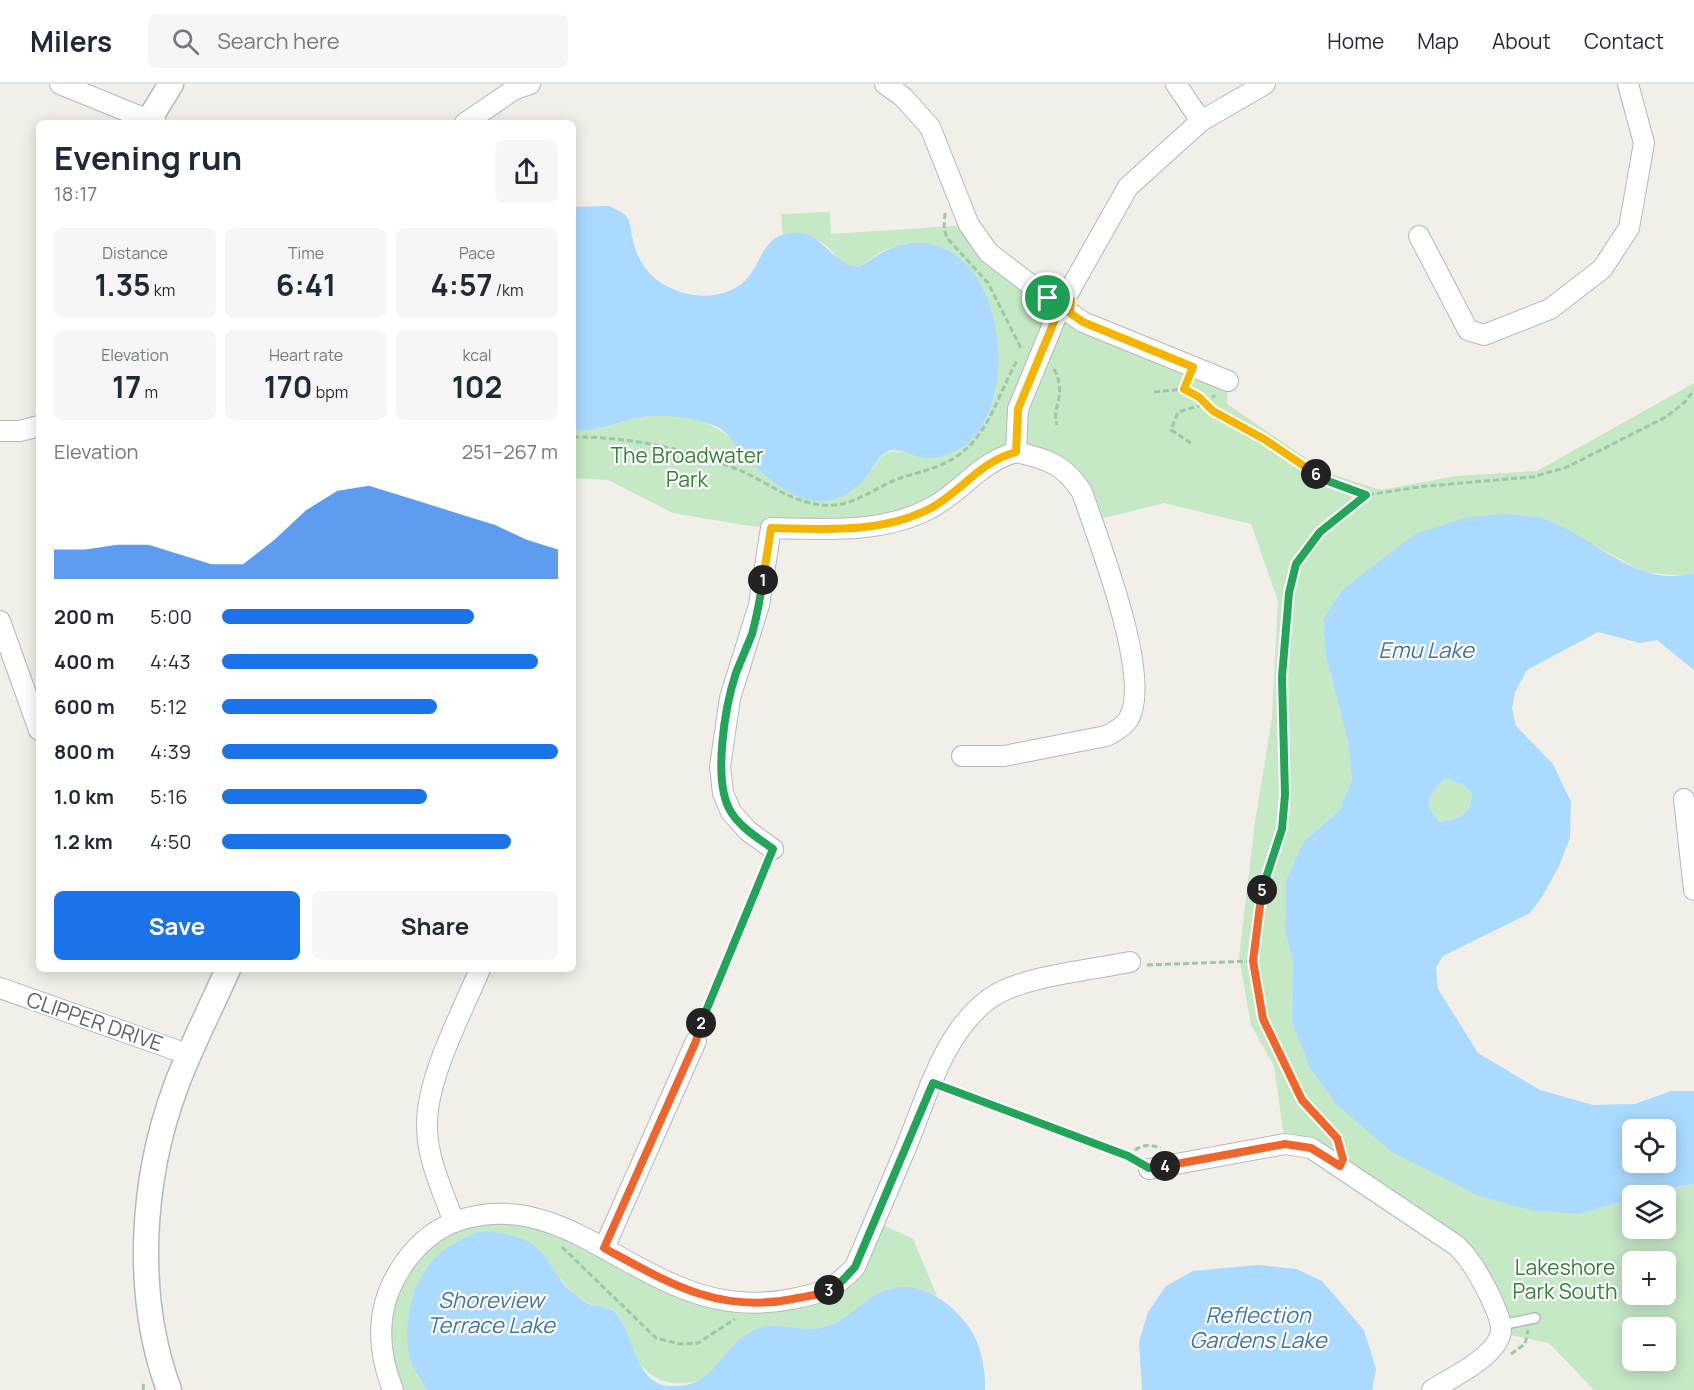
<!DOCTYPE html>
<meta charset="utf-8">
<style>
body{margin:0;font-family:Manrope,sans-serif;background:#f6f6f7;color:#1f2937;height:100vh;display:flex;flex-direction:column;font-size:22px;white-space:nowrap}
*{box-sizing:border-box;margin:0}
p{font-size:20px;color:#747a83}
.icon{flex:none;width:33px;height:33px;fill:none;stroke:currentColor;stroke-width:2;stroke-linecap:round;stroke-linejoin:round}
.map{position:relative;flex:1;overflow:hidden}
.side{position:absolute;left:36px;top:36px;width:540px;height:852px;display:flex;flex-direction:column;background:#fff;border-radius:9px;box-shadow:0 3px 15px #0003}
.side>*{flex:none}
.buttons{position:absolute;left:1622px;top:1035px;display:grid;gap:12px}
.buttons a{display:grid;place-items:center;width:54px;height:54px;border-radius:9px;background:#fff;box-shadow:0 3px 15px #0003;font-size:30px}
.pin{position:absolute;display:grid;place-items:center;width:51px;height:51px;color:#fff;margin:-26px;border:3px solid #fff;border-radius:50%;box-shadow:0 2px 6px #0007}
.km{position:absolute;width:30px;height:30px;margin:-15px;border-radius:50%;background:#222;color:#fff;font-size:16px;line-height:30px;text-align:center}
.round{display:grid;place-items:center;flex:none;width:63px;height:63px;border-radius:9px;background:#f6f6f7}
.summary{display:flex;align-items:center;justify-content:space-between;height:102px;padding:0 18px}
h1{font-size:33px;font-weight:700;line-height:45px}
.figures{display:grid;grid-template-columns:repeat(3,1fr);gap:9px;height:102px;padding:6px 18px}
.figures div{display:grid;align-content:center;border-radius:9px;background:#f6f6f7;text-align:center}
.figures b{font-size:30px;font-weight:700}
.figures small{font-size:16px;font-weight:400}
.figures p{font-size:16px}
.chart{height:168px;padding:12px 18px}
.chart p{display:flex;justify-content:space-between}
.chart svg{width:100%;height:108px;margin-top:6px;fill:#1a73e8;opacity:.7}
.action{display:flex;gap:12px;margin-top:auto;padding:12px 18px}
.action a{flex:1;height:69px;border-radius:9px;background:#1a73e8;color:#fff;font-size:24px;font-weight:700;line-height:69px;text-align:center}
.action a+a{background:#f6f6f7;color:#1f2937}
ul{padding:0 18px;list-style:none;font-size:20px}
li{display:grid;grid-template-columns:96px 72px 1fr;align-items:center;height:45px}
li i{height:15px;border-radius:8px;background:#1a73e8}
header{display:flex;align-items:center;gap:36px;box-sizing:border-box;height:84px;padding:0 30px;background:#fff;border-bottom:2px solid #e0e1e3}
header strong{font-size:28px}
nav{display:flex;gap:33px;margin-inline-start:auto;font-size:21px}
.search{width:420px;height:54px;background:#f6f6f7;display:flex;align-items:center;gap:15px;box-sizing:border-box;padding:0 21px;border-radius:9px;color:#747a83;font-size:22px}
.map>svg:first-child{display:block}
.green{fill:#c5e8c5;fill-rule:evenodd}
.water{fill:#aadaff;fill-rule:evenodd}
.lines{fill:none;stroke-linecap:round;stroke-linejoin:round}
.service-casing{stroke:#b5b8bc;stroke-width:12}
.minor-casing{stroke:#b5b8bc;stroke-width:22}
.tertiary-casing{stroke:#b5b8bc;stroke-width:27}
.path{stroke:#9cc7a9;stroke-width:3;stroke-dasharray:6 3;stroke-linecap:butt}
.service{stroke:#fff;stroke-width:9}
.minor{stroke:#fff;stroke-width:20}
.tertiary{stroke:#fff;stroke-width:24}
.split-1-casing{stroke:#fff;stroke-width:12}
.split-2-casing{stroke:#fff;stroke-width:12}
.split-3-casing{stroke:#fff;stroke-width:12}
.split-4-casing{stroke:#fff;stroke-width:12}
.split-5-casing{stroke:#fff;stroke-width:12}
.split-6-casing{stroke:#fff;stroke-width:12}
.split-7-casing{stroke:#fff;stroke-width:12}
.split-1{stroke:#f5b400;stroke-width:8}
.split-2{stroke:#22a559;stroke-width:8}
.split-3{stroke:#f0652b;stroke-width:8}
.split-4{stroke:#22a559;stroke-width:8}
.split-5{stroke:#f0652b;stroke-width:8}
.split-6{stroke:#22a559;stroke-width:8}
.split-7{stroke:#f5b400;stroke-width:8}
.labels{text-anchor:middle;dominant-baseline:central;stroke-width:4.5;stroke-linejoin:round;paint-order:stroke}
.park-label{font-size:21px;fill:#348238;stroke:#fff}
.street-label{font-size:21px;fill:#5f6368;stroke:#fff}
.water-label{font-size:22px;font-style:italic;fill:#4174aa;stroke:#fff}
</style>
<header>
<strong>Milers</strong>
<div class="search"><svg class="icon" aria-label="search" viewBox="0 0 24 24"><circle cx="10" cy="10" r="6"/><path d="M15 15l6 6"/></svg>Search here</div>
<nav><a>Home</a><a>Map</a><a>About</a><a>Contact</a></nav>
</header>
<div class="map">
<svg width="1694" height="1306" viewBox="0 0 1694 1306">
<rect width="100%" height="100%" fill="#f1efe8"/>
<g class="green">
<path d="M 830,128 L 831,150 L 969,141 L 1046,220 L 1052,231 L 1228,297 L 1227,320 L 1328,389 L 1381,406 L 1456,392 L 1537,387 L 1694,299 L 1694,489 L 1683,492 L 1644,488 L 1545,435 L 1342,506 L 1323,537 L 1326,572 L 1348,657 L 1352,696 L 1339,727 L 1304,757 L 1286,796 L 1285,846 L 1293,878 L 1292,937 L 1580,1130 L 1632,1114 L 1632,1144 L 1665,1144 L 1665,1112 L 1642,1111 L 1694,1100 L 1694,1306 L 1594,1306 L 1549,1259 L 1501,1249 L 1473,1178 L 1340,1082 L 1285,1060 L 1274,982 L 1251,941 L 1239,873 L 1255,738 L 1272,633 L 1278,517 L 1251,440 L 1164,419 L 1092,437 L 1082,408 L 1016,368 L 897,438 L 771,444 L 744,441 L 673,429 L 608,396 L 573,394 L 573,346 C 600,349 621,336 647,332 C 676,328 710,335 731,355 L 872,386 C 886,359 901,367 925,374 L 985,338 L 995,312 L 997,283 L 907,159 L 884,166 L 858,183 C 833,179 839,171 824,160 C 814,153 794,149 783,151 L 781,130 ZM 1632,1178 L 1665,1178 L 1665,1210 L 1632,1210 ZM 1632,1244 L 1665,1244 L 1665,1276 L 1632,1276 Z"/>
<path d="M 1445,694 L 1463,701 L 1472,709 C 1470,730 1459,736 1439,738 L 1430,725 L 1429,713 Z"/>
<path d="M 502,1128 L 720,1216 L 840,1199 L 875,1137 L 913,1155 L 937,1212 C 913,1205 890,1197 868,1216 C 860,1222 852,1232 843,1237 C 822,1248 773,1247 748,1249 C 733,1263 720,1285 703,1295 C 673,1306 645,1296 633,1267 C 628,1254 625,1235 613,1226 C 609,1223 600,1224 595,1222 C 581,1217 569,1206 560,1194 L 416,1290 L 427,1306 L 393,1306 L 381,1236 L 426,1155 Z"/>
</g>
<g class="water">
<path d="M 609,122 C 615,125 623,128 628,134 C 631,140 631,150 633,156 C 638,180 652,197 675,206 C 699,216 733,214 750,191 C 763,173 765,151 792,149 C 825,147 828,179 858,183 C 874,175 886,163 906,160 C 1000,145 1024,307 970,357 C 960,367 938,376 924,374 C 912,373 901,363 889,367 C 879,371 877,378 871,386 C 859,404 842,418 819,417 C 790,416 762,390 743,370 C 736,362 729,350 719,344 C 714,341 707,339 702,338 C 686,332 665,331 648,332 C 622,335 600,349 573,346 L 573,123 Z"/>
<path d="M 1504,430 C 1516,432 1533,431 1545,435 C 1593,452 1639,506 1694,489 L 1694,586 L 1657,556 L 1640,559 L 1598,548 L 1527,586 L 1515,608 L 1512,624 L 1516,642 L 1553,680 L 1571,718 L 1570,754 L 1559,782 L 1542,813 L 1530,829 L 1443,872 L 1436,883 L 1438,905 L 1478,969 L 1540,1006 L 1593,1021 L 1635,1020 L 1671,1007 L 1694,1007 L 1694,1100 L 1632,1112 L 1632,1114 L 1580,1130 L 1531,1126 L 1479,1112 L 1392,1068 L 1336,1020 L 1310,984 L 1292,937 L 1293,878 L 1285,846 L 1286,796 L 1304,757 L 1339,727 L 1352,696 L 1348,657 L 1326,572 L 1323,536 L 1342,506 L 1415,450 L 1465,434 ZM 1445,694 L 1463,701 L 1472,709 C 1471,730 1459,736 1439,738 L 1430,725 L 1429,713 ZM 1632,1046 L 1665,1046 L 1665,1078 L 1632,1078 Z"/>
<path d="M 478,1148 C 507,1148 532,1152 549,1178 C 555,1188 562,1200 571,1207 C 576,1211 583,1217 589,1220 C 597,1224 609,1222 615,1228 C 634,1248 634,1299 669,1302 C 715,1305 718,1267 749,1249 C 772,1234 796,1248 820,1244 C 849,1239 860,1215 886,1206 C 917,1194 954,1219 970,1245 C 981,1260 986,1288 985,1306 L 427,1306 C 420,1296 414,1286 410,1274 C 402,1243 412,1196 435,1174 C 447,1161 463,1155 478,1148 Z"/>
<path d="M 1258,1181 L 1296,1185 L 1322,1197 L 1364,1246 L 1376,1285 L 1372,1306 L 1142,1306 L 1139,1258 L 1148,1228 L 1166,1202 L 1193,1187 Z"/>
</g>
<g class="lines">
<g class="service-casing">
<path id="service" d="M 1501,1241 L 1535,1234"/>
</g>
<g class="minor-casing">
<g id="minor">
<path d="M 60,0 L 156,39"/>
<path d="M 885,0 L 903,13 L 930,43 L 969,141 L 989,169 L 1048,214"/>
<path d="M 1176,0 L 1201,37"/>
<path d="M 465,39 L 515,5 L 530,0"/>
<path d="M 1419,152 L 1468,246 L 1484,251 L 1550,225 L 1602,185 L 1629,144 L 1644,59 L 1628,0"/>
<path d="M 1067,211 L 1128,103 L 1201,37 L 1265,0"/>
<path d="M 1070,229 L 1083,238 L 1228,297"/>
<path d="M 0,347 L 20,347 L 39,342"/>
<path d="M 0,537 L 39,646"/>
<path d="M 962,672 L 1004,672 L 1106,652 C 1115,648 1122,644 1128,636 C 1154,596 1097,453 1082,408 C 1064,380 1047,375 1016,368"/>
<path d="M 1684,715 L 1694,806"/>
<path d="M 773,765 L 748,747 L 731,728 L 723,709 L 720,683 L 730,614 L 759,521 L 771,444 C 825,445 880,450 929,425 C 962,408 978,379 1016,368 L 1018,325 L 1056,233"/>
<path d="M 0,904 L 190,971"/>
<path d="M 1149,1085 L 1285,1060 L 1311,1064 L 1457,1162 C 1472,1177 1480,1193 1490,1212 C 1494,1222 1500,1232 1501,1243 C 1503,1270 1452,1293 1432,1306"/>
<path d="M 454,1138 C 443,1108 428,1077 427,1045 C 425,996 461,931 480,885"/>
<path d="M 604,1164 L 696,957"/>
<path d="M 393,1306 C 377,1266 376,1226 398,1189 C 412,1164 435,1143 463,1135 C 546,1111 605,1173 677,1202 C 714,1218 752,1223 792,1215 C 822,1209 833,1206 855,1183 C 872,1143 890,1102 907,1061 C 927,1012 944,948 989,915 C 1020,892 1091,886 1130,878"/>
</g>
</g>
<g class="tertiary-casing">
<g id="tertiary">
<path d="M 147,39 L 171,0"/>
<path d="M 169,1306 C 134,1211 141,1096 176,1002 C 191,962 211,924 228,885"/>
</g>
</g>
<g class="path">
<path d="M 945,129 L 944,145 L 947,154 L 988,199 L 1022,266"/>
<path d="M 1054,285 C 1068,312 1051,321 1057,341"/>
<path d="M 1187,298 L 1184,305 L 1199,313 L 1213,327 L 1265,355 L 1325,396 L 1366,411"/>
<path d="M 1154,308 L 1184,305"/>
<path d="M 573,353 C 633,353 681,364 737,385 C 768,398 798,424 834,421 C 857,420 879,401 901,394 C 928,385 952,382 973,358 C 994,334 1002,302 1018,275"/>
<path d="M 1191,359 L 1171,346 L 1178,328 L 1205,320 L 1215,311"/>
<path d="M 1147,881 L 1253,877"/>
<path d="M 700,940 L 766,780"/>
<path d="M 948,1005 L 1136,1076"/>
<path d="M 1339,1061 L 1337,1054 L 1302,1016 L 1269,950 L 1263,935 L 1253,877 L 1262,807 L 1283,745 L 1285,711 L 1282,593 L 1289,509 L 1296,480 L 1320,448 L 1366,411 L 1426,402 L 1533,393 L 1567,383 L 1666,333 L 1685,318 L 1694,306"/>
<path d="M 1128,1072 C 1140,1061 1146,1059 1161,1064"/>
<path d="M 562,1163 L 656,1254 L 680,1260 L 698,1259 L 735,1235"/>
<path d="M 1511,1270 L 1525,1260 L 1528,1246"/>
<path d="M 143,1306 L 144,1297"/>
</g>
<use href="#service" class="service"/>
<use href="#minor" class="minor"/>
<use href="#tertiary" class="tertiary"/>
</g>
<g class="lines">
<g class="split-1-casing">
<path id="split-1" d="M 763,496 L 771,444 C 824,445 880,450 929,425 C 962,408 977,379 1016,368 L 1018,325 L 1056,233 L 1047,226 L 1048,214"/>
</g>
<g class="split-2-casing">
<path id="split-2" d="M 701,939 L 773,765 C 758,754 741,744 731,728 C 712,698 725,622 736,589 C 741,576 747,563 752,550 C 757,533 760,514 763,496"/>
</g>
<g class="split-3-casing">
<path id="split-3" d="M 701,939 L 696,957 L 604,1164 C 667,1198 718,1230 793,1215 C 805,1212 819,1212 829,1206"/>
</g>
<g class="split-4-casing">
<path id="split-4" d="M 829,1206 L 840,1199 L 855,1183 L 933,999 L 1128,1072 L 1149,1084 L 1165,1082"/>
</g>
<g class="split-5-casing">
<path id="split-5" d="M 1165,1082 L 1285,1060 L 1311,1064 L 1340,1082 L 1343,1075 L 1337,1054 L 1302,1016 L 1263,935 L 1253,877 L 1262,806"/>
</g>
<g class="split-6-casing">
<path id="split-6" d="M 1262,806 L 1282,745 L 1285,711 L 1282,593 L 1289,509 L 1296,480 L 1320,448 L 1366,411 L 1325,396 L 1316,390"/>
</g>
<g class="split-7-casing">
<path id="split-7" d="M 1048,214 C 1056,206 1065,207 1071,216 L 1070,229 L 1083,238 L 1193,283 L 1184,305 L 1199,313 L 1213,327 L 1264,355 L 1316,390"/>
</g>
<use href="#split-1" class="split-1"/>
<use href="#split-2" class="split-2"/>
<use href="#split-3" class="split-3"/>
<use href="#split-4" class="split-4"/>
<use href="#split-5" class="split-5"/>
<use href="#split-6" class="split-6"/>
<use href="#split-7" class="split-7"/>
</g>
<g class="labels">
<g class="park-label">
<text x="687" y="371">The Broadwater<tspan x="687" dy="24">Park</tspan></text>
<text x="1565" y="1183">Lakeshore<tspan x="1565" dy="24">Park South</tspan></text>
</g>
<g class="street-label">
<text transform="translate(95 937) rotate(19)">CLIPPER DRIVE</text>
</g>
<g class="water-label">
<text x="1426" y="566">Emu Lake</text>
<text x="491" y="1216">Shoreview<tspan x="491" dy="25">Terrace Lake</tspan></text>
<text x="1258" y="1231">Reflection<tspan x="1258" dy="25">Gardens Lake</tspan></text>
</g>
</g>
</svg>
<div class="buttons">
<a><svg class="icon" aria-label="locate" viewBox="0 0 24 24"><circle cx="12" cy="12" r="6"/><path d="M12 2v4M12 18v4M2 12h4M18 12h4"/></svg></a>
<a><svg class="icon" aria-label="layers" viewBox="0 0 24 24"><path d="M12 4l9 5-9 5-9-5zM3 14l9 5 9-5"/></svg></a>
<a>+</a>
<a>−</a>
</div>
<div class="pin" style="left:1048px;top:214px;background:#1e9e55"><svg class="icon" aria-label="arrive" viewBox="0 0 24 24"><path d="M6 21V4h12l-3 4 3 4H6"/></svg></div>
<b class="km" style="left:763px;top:496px">1</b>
<b class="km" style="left:701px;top:939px">2</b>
<b class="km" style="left:829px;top:1206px">3</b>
<b class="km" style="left:1165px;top:1082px">4</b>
<b class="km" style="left:1262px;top:806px">5</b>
<b class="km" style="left:1316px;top:390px">6</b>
<section class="side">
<div class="summary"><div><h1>Evening run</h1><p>18:17</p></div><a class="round"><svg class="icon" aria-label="share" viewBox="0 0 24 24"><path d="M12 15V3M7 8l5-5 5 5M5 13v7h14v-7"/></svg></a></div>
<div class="figures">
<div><p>Distance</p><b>1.35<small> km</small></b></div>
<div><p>Time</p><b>6:41</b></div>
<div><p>Pace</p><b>4:57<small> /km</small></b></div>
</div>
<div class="figures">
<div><p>Elevation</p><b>17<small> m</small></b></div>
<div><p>Heart rate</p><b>170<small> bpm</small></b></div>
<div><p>kcal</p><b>102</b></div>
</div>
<div class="chart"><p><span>Elevation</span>251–267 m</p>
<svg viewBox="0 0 160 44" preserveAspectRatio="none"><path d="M0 44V32L10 32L20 30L30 30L40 34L50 38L60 38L70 28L80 16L90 8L100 6L110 10L120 14L130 18L140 22L150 28L160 32V44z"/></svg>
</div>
<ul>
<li><b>200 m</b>5:00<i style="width:75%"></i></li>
<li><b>400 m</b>4:43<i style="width:94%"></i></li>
<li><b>600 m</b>5:12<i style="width:64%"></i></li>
<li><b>800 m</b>4:39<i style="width:100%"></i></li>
<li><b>1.0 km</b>5:16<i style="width:61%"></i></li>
<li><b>1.2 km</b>4:50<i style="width:86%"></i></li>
</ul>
<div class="action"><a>Save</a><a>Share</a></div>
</section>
</div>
